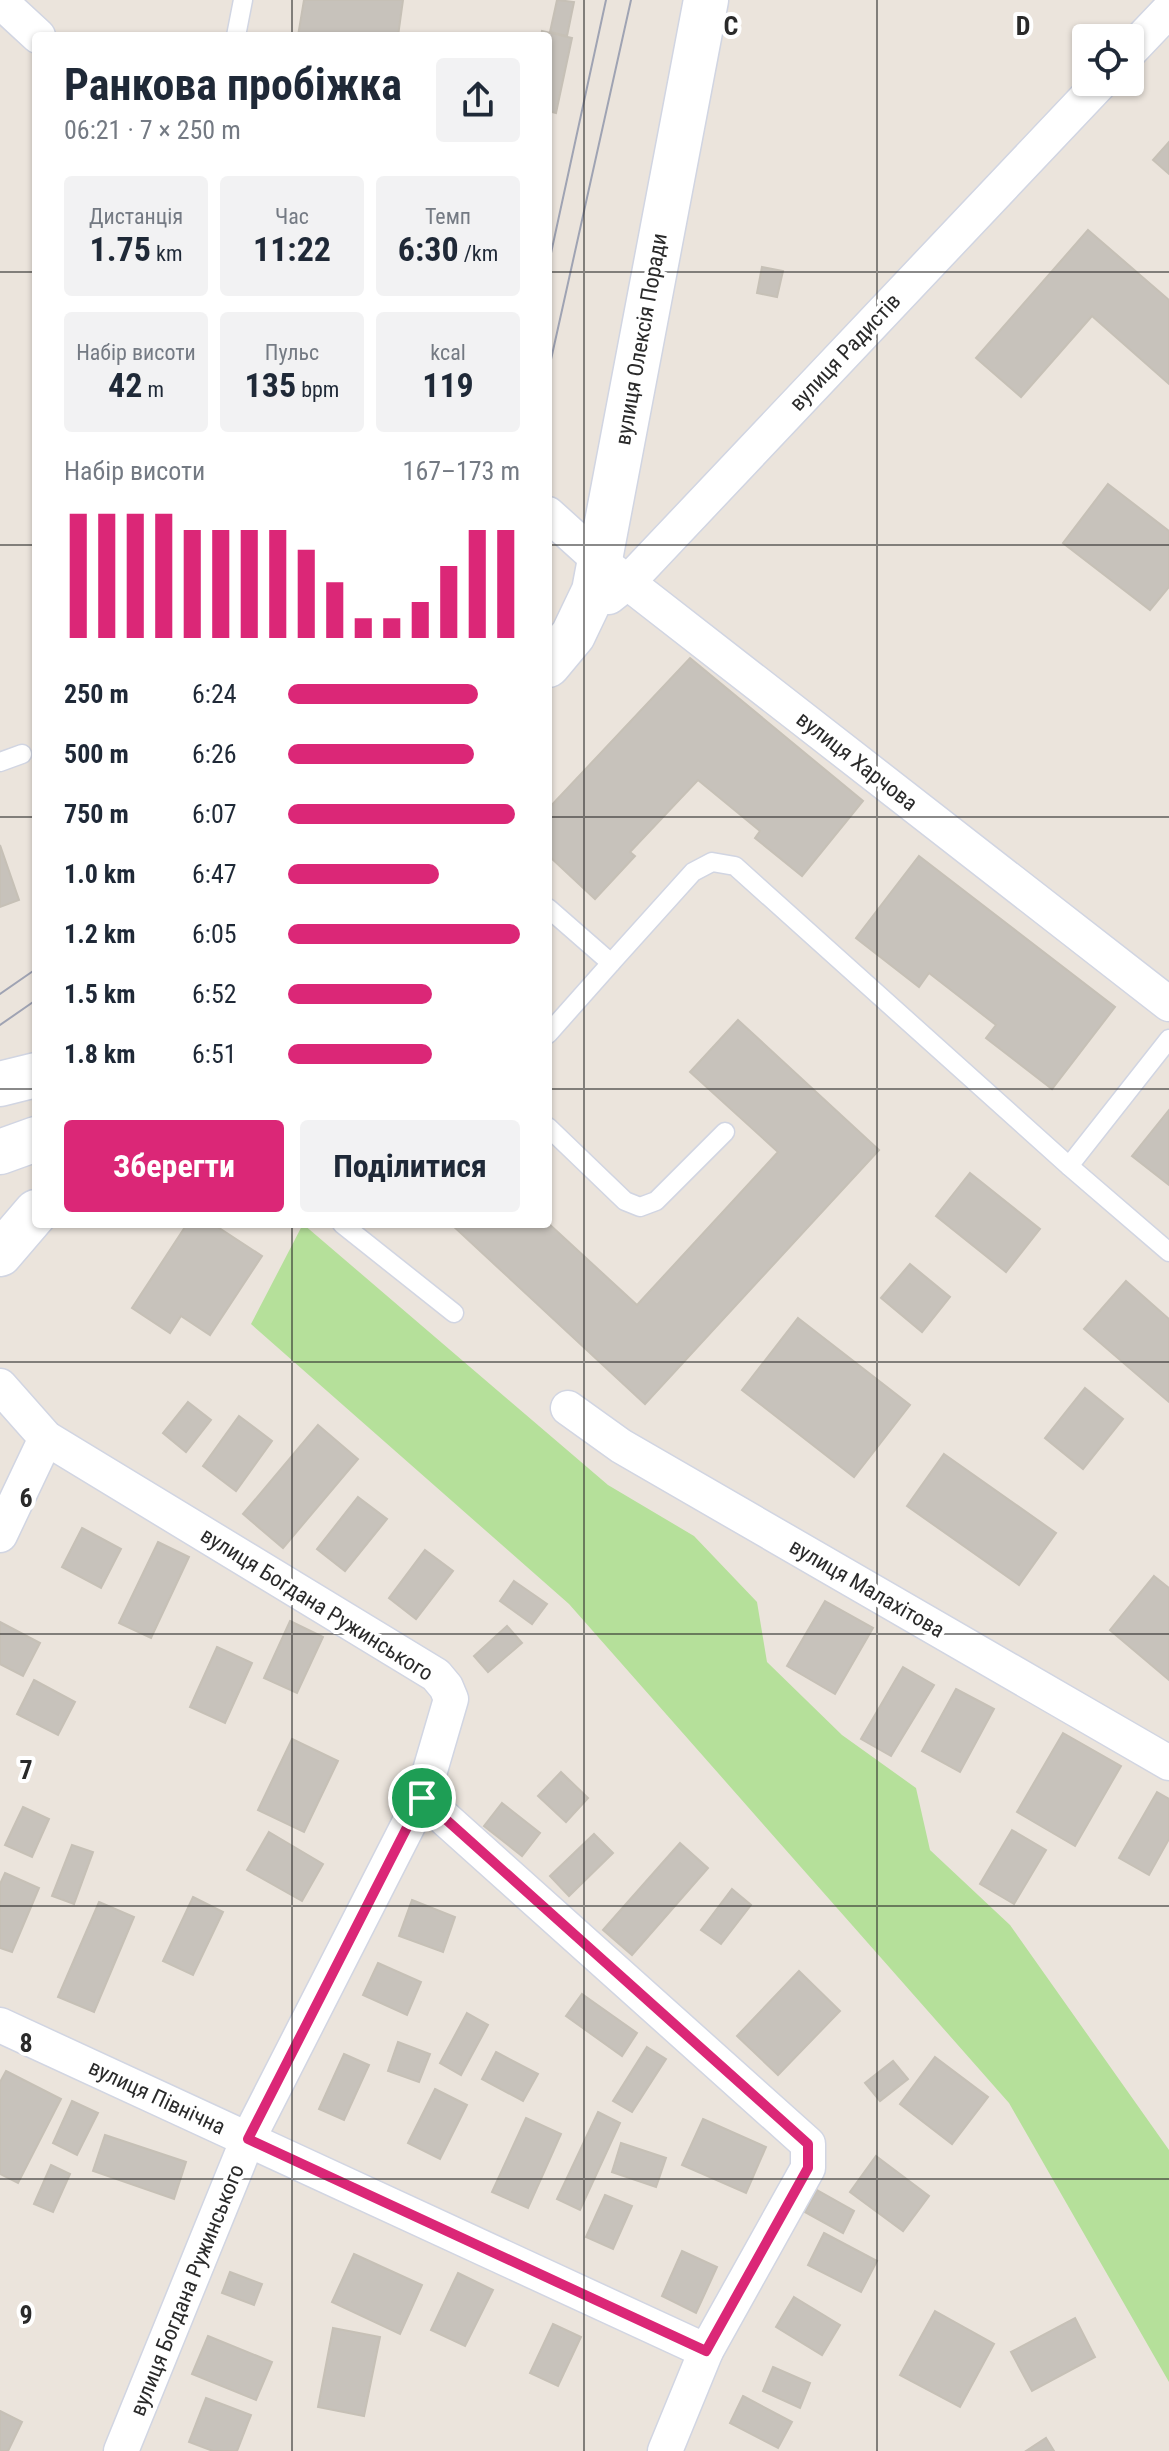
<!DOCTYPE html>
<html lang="uk">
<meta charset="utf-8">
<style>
body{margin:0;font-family:"Roboto Condensed",sans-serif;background:#f2f2f3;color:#1f2937;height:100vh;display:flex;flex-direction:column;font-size:30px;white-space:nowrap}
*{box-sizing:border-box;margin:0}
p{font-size:26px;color:#747a83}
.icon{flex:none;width:44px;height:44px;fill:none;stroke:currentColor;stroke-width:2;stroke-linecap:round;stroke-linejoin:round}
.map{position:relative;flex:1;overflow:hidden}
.sheet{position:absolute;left:32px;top:32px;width:520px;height:1196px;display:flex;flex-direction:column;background:#fff;border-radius:8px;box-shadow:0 2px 6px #0004}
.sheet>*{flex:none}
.controls{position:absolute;left:1072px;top:24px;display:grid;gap:16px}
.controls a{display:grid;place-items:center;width:72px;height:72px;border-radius:8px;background:#fff;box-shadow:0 2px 6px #0004;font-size:40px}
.pin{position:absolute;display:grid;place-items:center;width:68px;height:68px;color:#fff;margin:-34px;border:4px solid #fff;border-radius:50%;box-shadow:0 2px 8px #0007}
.round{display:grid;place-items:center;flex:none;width:84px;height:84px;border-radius:8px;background:#f2f2f3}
.summary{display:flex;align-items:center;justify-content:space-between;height:136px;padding:0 32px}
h1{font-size:44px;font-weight:700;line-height:60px}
.metrics{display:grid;grid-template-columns:repeat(3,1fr);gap:12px;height:136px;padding:8px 32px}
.metrics div{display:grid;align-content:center;border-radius:8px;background:#f2f2f3;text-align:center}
.metrics b{font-size:34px;font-weight:700}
.metrics small{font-size:22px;font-weight:400}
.metrics p{font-size:22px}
.chart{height:224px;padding:16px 32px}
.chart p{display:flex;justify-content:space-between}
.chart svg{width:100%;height:144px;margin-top:8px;stroke:#db2777;stroke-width:6}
.primary-button{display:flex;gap:16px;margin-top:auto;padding:16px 32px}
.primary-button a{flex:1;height:92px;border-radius:8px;background:#db2777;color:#fff;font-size:32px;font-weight:700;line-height:92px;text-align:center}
.primary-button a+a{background:#f2f2f3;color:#1f2937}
ul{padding:0 32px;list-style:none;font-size:26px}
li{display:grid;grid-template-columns:128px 96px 1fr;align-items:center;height:60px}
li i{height:20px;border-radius:10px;background:#db2777}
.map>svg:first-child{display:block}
.green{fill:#b5e09a}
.building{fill:#c7c2bb;stroke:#c6c0b6;stroke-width:2}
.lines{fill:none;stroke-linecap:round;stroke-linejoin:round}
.lane-casing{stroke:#d1d5e2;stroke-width:21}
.street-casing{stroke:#d1d5e2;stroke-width:37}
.secondary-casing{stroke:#d1d5e2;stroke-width:47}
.lane{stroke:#fff;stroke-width:18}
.street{stroke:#fff;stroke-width:34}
.secondary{stroke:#fff;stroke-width:44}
.tram{stroke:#9fa3b3;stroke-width:2}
.route-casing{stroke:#fff;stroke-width:16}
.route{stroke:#db2777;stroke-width:10}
.grid{fill:none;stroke:#2a2a2a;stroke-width:2;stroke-opacity:0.55}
.labels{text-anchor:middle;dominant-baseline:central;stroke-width:8;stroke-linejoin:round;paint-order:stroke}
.street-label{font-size:22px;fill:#2a2a2a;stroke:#fff}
.grid-label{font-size:26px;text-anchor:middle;font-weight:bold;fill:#2a2a2a;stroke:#fff;stroke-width:8;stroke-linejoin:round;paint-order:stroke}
</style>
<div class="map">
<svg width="1169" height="2451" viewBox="0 0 1169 2451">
<rect width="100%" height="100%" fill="#ebe4dc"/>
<path class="green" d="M 303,1224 L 608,1485 L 694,1536 L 757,1602 L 767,1662 L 842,1735 L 916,1788 L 930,1850 L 1010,1925 L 1169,2150 L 1169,2382 L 1009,2103 L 569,1604 L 251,1324 Z"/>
<g class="building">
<path d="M 304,0 L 403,0 L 398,36 L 298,36 Z"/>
<path d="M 557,0 L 574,2 L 567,36 L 550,32 Z"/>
<path d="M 542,31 L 572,38 L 556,113 L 548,111 L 548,36 L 541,36 Z"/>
<path d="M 1169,142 L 1169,174 L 1153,160 Z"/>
<path d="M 1088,230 L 1169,300 L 1169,384 L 1092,316 L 1021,397 L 976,358 Z"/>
<path d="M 762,267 L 783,271 L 777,297 L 757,293 Z"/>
<path d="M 1108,484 L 1169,531 L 1169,587 L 1150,610 L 1063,543 Z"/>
<path d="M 690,658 L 863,801 L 802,876 L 755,838 L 760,831 L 698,780 L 630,852 L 635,856 L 595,899 L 548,855 L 548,809 Z"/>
<path d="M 0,845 L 19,900 L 0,907 Z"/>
<path d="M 919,856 L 1115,1007 L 1052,1089 L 986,1038 L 996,1025 L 929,973 L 919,987 L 856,938 Z"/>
<path d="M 738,1020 L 879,1150 L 645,1404 L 451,1224 L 548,1223 L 637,1305 L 778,1152 L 690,1072 Z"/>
<path d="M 1169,1110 L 1169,1185 L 1132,1156 Z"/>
<path d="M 970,1173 L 1040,1229 L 1006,1272 L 936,1216 Z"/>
<path d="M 187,1224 L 213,1224 L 262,1256 L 210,1335 L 181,1316 L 170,1333 L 132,1308 Z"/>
<path d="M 910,1264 L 950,1297 L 922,1332 L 881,1298 Z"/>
<path d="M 1126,1281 L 1169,1319 L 1169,1402 L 1084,1329 Z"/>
<path d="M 798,1318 L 910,1405 L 854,1477 L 742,1390 Z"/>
<path d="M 1085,1388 L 1123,1419 L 1083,1469 L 1045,1438 Z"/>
<path d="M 188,1402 L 211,1420 L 186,1452 L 163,1433 Z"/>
<path d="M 239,1416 L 272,1441 L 236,1491 L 203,1466 Z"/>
<path d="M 318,1425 L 358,1459 L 283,1548 L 243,1514 Z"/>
<path d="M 944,1454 L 1056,1533 L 1019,1585 L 907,1506 Z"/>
<path d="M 358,1497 L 387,1519 L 345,1571 L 317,1549 Z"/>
<path d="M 82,1528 L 121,1549 L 101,1588 L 62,1567 Z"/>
<path d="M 158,1542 L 189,1557 L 151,1638 L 119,1623 Z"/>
<path d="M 425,1550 L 453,1571 L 416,1619 L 389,1598 Z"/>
<path d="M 1154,1576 L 1169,1588 L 1169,1680 L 1110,1630 Z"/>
<path d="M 514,1581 L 547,1604 L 532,1624 L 500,1601 Z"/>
<path d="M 825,1601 L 873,1628 L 835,1694 L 787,1666 Z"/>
<path d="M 290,1621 L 323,1637 L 297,1693 L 264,1678 Z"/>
<path d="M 0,1622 L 40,1643 L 23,1676 L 0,1664 Z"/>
<path d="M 507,1626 L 522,1643 L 488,1672 L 474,1656 Z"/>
<path d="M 217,1647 L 252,1663 L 225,1723 L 190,1707 Z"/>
<path d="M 903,1667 L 934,1685 L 891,1756 L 861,1739 Z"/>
<path d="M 34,1680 L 75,1702 L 58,1735 L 17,1714 Z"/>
<path d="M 956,1689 L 994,1709 L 960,1772 L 922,1751 Z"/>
<path d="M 1063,1733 L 1121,1766 L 1075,1846 L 1017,1812 Z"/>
<path d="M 292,1739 L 338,1761 L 304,1832 L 258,1810 Z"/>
<path d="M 561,1772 L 588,1798 L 566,1822 L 538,1796 Z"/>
<path d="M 1157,1792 L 1169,1799 L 1169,1839 L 1149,1875 L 1119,1858 Z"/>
<path d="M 502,1803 L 540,1833 L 522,1856 L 484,1826 Z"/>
<path d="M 23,1807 L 49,1819 L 32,1857 L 5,1845 Z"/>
<path d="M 1012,1830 L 1046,1850 L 1014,1904 L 980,1884 Z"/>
<path d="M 269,1832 L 323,1864 L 302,1901 L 247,1870 Z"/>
<path d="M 594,1834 L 613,1853 L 569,1896 L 550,1876 Z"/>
<path d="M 680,1843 L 708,1868 L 632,1955 L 603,1930 Z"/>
<path d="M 72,1845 L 93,1852 L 74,1904 L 52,1896 Z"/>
<path d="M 5,1873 L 39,1888 L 12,1952 L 0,1948 L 0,1884 Z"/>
<path d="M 732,1889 L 751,1905 L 721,1944 L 701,1930 Z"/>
<path d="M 193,1897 L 223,1912 L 193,1975 L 163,1961 Z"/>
<path d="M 412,1900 L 455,1917 L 443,1952 L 399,1936 Z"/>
<path d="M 99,1902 L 134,1917 L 94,2012 L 58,1997 Z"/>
<path d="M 378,1963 L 421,1982 L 407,2015 L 363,1995 Z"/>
<path d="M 799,1971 L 840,2011 L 778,2075 L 737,2036 Z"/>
<path d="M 582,1994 L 637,2033 L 622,2056 L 566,2016 Z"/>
<path d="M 467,2013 L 488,2025 L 461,2075 L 440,2063 Z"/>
<path d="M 398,2042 L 430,2054 L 419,2082 L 388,2071 Z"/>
<path d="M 647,2047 L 666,2059 L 632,2112 L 613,2101 Z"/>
<path d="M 496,2052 L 538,2074 L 523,2101 L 482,2079 Z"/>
<path d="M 344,2054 L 369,2065 L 344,2120 L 319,2109 Z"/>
<path d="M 935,2057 L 988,2097 L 952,2144 L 900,2104 Z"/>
<path d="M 893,2061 L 908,2079 L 880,2101 L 865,2083 Z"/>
<path d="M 6,2071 L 61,2099 L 18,2183 L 0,2174 L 0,2082 Z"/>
<path d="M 435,2089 L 467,2105 L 440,2159 L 408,2143 Z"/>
<path d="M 72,2101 L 98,2113 L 77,2155 L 53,2143 Z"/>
<path d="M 598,2112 L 620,2123 L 580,2210 L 557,2199 Z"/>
<path d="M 526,2118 L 561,2134 L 528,2208 L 492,2192 Z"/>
<path d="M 703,2119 L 766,2147 L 746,2193 L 682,2165 Z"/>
<path d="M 105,2135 L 186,2162 L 174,2199 L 93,2171 Z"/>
<path d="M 621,2143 L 666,2158 L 656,2187 L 612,2172 Z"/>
<path d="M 876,2156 L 929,2196 L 903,2231 L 850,2192 Z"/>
<path d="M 51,2165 L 70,2174 L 53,2212 L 34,2204 Z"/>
<path d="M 817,2190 L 854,2211 L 843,2233 L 805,2212 Z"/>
<path d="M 605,2195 L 632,2206 L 613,2249 L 586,2237 Z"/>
<path d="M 824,2233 L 877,2261 L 861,2292 L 808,2265 Z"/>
<path d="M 682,2251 L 717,2267 L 696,2313 L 662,2296 Z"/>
<path d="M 354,2254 L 422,2285 L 400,2334 L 332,2302 Z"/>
<path d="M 230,2272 L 262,2284 L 254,2305 L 222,2293 Z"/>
<path d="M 458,2273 L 493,2290 L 465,2346 L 431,2330 Z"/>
<path d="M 794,2297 L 840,2325 L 822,2355 L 776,2327 Z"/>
<path d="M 935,2311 L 994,2344 L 960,2407 L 900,2375 Z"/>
<path d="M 1075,2318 L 1095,2357 L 1032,2391 L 1011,2352 Z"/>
<path d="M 553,2324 L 581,2337 L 558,2386 L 530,2373 Z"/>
<path d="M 333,2328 L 380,2337 L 364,2416 L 318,2407 Z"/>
<path d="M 208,2336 L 272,2362 L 256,2400 L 192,2374 Z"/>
<path d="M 773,2367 L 810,2383 L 800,2408 L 763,2391 Z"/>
<path d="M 743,2396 L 792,2422 L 778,2448 L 730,2423 Z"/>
<path d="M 206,2398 L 251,2415 L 237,2451 L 213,2451 L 189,2442 Z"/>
<path d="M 0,2411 L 22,2422 L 8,2451 L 0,2451 Z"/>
<path d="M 1046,2438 L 1054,2451 L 1026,2451 Z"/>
</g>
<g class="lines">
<g class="lane-casing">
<g id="lane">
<path d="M 236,36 L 243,0"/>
<path d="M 0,762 L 22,754"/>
<path d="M 548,908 L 611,963 L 693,872 L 712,862 L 735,866 L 1069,1166 L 1169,1252"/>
<path d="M 548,1034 L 611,963"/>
<path d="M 548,1127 L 625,1201 L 640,1207 L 656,1201 L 725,1132"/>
<path d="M 1069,1166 L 1169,1039"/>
<path d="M 342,1224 L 454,1313"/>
</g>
</g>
<g class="street-casing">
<g id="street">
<path d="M 0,1 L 38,36"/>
<path d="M 1130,51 L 1169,10"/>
<path d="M 548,514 L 600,561 L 1169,1004"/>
<path d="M 609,597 L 628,582 L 1101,82"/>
<path d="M 0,1386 L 46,1438 L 436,1675 L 446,1687 L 451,1699 L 422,1798 L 248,2139 L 121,2451"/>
<path d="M 568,1408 L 621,1446 L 1169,1763"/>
<path d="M 0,1535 L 46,1438"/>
<path d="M 422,1798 L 808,2144 L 808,2168 L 706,2351 L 665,2451"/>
<path d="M 0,2025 L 706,2351"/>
</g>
</g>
<g class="secondary-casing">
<g id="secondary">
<path d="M 548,665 L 573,635 L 594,591 L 706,0"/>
<path d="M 0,1084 L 36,1075"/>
<path d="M 0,1152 L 36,1139"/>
<path d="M 0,1254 L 36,1212"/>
</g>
</g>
<use href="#lane" class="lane"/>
<use href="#street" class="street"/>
<use href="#secondary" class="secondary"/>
<g class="tram">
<path d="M 548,267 L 606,0"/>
<path d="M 548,373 L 631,0"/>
<path d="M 0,994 L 36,969"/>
<path d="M 0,1025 L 36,1000"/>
</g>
</g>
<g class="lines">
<g class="route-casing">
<path id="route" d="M 422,1798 L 808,2144 L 808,2168 L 706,2351 L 248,2139 Z"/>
</g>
<use href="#route" class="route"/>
</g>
<path class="grid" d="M 292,0 L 292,36M 584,0 L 584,2451M 877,0 L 877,2451M 0,272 L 36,272M 548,272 L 1169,272M 0,545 L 36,545M 548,545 L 1169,545M 0,817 L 36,817M 548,817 L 1169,817M 0,1089 L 36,1089M 548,1089 L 1169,1089M 292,1224 L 292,2451M 0,1362 L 1169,1362M 0,1634 L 1169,1634M 0,1906 L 1169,1906M 0,2179 L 1169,2179"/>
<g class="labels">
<g class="street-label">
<text transform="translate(641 339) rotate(-80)">вулиця Олексія Поради</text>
<text transform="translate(845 352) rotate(-47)">вулиця Радистів</text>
<text transform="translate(857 761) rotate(38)">вулиця Харчова</text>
<text transform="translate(867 1588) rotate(30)">вулиця Малахітова</text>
<text transform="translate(317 1604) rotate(32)">вулиця Богдана Ружинського</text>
<text transform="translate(157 2097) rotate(25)">вулиця Північна</text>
<text transform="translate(187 2290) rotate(-68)">вулиця Богдана Ружинського</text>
</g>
</g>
<g class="grid-label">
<text x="731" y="35">C</text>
<text x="1023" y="35">D</text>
<text x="26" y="1507">6</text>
<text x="26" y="1779">7</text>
<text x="26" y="2052">8</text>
<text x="26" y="2324">9</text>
</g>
</svg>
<div class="controls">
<a><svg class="icon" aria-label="locate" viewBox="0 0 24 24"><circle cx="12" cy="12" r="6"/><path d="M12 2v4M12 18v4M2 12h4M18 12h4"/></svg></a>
</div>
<div class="pin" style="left:422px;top:1798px;background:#1e9e55"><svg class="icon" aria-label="arrive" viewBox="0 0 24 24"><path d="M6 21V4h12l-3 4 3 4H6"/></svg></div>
<section class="sheet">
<div class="summary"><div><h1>Ранкова пробіжка</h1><p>06:21 · 7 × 250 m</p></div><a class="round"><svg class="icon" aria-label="share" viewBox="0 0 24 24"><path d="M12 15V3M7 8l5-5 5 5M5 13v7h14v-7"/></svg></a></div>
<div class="metrics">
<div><p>Дистанція</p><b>1.75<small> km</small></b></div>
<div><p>Час</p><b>11:22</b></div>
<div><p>Темп</p><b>6:30<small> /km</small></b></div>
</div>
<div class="metrics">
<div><p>Набір висоти</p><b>42<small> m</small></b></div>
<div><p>Пульс</p><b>135<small> bpm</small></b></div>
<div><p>kcal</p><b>119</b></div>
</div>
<div class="chart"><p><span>Набір висоти</span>167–173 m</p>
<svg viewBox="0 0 160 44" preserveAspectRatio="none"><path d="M5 44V6M15 44V6M25 44V6M35 44V6M45 44V11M55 44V11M65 44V11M75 44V11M85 44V17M95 44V27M105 44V38M115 44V38M125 44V33M135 44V22M145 44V11M155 44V11"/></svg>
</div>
<ul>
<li><b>250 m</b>6:24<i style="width:82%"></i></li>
<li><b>500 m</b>6:26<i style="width:80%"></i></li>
<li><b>750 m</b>6:07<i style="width:98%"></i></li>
<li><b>1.0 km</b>6:47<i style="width:65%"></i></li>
<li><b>1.2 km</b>6:05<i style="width:100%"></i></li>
<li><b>1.5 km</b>6:52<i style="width:62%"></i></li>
<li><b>1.8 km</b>6:51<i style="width:62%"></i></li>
</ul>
<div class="primary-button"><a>Зберегти</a><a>Поділитися</a></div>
</section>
</div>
